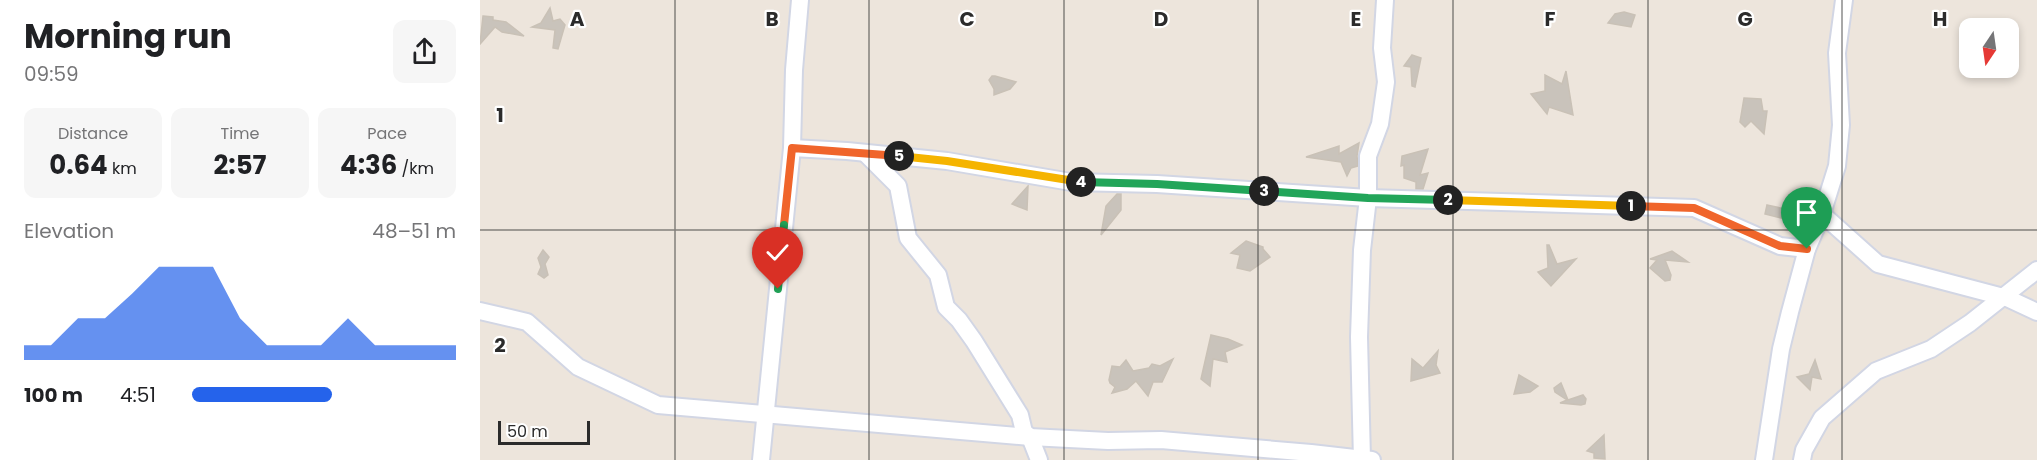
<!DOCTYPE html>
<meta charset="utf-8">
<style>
body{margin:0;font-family:Poppins,sans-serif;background:#f6f6f6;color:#202124;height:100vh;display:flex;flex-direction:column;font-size:22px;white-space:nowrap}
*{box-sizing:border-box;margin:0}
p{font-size:20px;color:#757577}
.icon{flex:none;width:33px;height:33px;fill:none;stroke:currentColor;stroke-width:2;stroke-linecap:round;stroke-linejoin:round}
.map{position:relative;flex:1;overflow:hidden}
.side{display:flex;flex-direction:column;background:#fff;width:480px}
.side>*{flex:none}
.needle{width:39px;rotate:193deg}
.fabs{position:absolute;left:1479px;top:18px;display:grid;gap:12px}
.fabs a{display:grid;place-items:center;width:60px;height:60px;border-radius:12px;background:#fff;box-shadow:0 3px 9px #0003;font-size:30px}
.scale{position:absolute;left:18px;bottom:15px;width:92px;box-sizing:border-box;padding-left:6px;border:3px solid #2b2b2b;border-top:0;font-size:16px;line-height:21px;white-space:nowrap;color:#2b2b2b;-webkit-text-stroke:4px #fff;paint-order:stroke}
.pin{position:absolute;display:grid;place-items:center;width:51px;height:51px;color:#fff;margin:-62px -26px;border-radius:50% 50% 50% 0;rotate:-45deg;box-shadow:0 0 6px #0007}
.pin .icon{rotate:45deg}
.km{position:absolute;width:30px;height:30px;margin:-15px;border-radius:50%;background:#222;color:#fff;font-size:16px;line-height:30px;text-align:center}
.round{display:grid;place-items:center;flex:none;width:63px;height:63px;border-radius:12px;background:#f6f6f6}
.head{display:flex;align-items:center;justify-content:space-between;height:102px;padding:0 24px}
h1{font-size:33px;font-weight:700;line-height:45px}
.figures{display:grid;grid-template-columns:repeat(3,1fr);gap:9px;height:102px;padding:6px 24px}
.figures div{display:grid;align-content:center;border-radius:12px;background:#f6f6f6;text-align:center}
.figures b{font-size:26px;font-weight:700}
.figures small{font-size:16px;font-weight:400}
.figures p{font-size:16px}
.chart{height:168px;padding:12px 24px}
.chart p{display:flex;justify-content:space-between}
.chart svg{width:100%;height:108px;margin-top:6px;fill:#2563eb;opacity:.7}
ul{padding:0 24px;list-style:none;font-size:20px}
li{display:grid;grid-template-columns:96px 72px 1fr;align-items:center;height:45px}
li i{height:15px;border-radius:8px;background:#2563eb}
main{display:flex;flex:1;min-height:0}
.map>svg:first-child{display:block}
.building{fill:#c9c3bb;stroke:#c9c1b6;stroke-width:1.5}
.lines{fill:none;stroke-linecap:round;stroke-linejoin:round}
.minor-casing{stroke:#d2d6e4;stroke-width:20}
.minor{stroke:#fff;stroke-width:16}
.split-1-casing{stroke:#fff;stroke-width:12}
.split-2-casing{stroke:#fff;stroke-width:12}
.split-3-casing{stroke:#fff;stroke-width:12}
.split-4-casing{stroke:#fff;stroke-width:12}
.split-5-casing{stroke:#fff;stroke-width:12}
.split-6-casing{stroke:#fff;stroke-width:12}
.split-7-casing{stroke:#fff;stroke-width:12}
.split-1{stroke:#f0652b;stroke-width:8}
.split-2{stroke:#f5b400;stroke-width:8}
.split-3{stroke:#22a559;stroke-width:8}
.split-4{stroke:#22a559;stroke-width:8}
.split-5{stroke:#f5b400;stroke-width:8}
.split-6{stroke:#f0652b;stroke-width:8}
.split-7{stroke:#22a559;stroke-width:8}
.grid{fill:none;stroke:#2b2b2b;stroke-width:1.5;stroke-opacity:0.55}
.grid-label{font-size:20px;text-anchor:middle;font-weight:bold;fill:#2b2b2b;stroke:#fff;stroke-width:4.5;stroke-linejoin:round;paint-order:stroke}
</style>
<main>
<section class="side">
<div class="head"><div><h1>Morning run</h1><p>09:59</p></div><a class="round"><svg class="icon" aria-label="share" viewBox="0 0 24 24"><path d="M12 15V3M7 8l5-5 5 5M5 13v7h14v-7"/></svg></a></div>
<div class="figures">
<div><p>Distance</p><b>0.64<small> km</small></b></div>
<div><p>Time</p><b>2:57</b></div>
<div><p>Pace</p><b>4:36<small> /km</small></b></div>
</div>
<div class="chart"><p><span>Elevation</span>48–51 m</p>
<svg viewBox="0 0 160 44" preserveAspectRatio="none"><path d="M0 44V38L10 38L20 27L30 27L40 17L50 6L60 6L70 6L80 27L90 38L100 38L110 38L120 27L130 38L140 38L150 38L160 38V44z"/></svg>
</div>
<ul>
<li><b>100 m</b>4:51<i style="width:53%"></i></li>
</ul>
</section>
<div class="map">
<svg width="1557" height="460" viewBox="0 0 1557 460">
<rect width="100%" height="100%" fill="#ede5dc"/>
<g class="building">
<path d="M 70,8 L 73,21 L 80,19 L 85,25 L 78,49 L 73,48 L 75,30 L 52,27 L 61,23 Z"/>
<path d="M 1144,12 L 1155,15 L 1151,27 L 1128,23 L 1135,14 Z"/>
<path d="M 3,16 L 13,17 L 13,20 L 26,22 L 44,36 L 22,32 L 15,27 L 0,44 Z"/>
<path d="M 932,55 L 941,58 L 935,87 L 932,86 L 931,67 L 924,66 Z"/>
<path d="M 1086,71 L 1093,115 L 1069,107 L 1067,114 L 1051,94 L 1065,91 L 1065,75 L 1082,84 Z"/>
<path d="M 512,76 L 515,76 L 536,82 L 530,89 L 514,95 L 514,89 L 509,80 Z"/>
<path d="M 1264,98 L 1281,99 L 1283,111 L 1287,111 L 1284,134 L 1271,121 L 1265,127 L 1260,122 Z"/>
<path d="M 879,143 L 877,156 L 878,166 L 871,168 L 867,176 L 861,162 L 826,157 L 859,146 L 859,154 Z"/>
<path d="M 948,149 L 940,175 L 948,173 L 943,189 L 936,189 L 936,182 L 924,178 L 924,165 L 921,166 L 922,156 Z"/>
<path d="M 548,186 L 547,210 L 532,204 Z"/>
<path d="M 637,194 L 641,194 L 641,210 L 621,235 L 626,206 Z"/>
<path d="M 1287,205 L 1323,213 L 1321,223 L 1285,214 Z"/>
<path d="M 766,241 L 783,247 L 783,249 L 790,257 L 770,271 L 757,268 L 760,255 L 751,253 Z"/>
<path d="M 1067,245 L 1069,245 L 1077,264 L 1096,259 L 1071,286 L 1058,272 L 1068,268 Z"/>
<path d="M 63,250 L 69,257 L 65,264 L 68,275 L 64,278 L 58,274 L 61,267 L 58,258 Z"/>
<path d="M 1192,251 L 1208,262 L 1185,260 L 1191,275 L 1190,280 L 1185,281 L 1170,268 L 1177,260 L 1170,259 Z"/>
<path d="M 731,335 L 748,339 L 762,345 L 745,352 L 747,362 L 733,359 L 730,386 L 721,379 Z"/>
<path d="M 958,351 L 956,365 L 960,373 L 931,381 L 932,359 L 943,368 Z"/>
<path d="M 693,359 L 682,382 L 673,382 L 668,396 L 656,381 L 647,389 L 632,393 L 635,387 L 630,383 L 629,380 L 632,366 L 640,367 L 646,360 L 653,371 L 669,368 L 672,364 L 680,366 Z"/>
<path d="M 1335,360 L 1341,379 L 1332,377 L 1330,390 L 1317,377 L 1329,374 Z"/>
<path d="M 1039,375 L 1058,386 L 1050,392 L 1034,394 Z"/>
<path d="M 1081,383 L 1088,400 L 1103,395 L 1106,399 L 1105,404 L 1101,405 L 1080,403 L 1087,400 L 1075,392 L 1074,388 Z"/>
<path d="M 1124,435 L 1125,459 L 1114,458 L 1114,453 L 1107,451 Z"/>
</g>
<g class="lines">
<g class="minor-casing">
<g id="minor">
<path d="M 312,148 L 367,151 L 467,161 L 591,182 L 677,184 L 888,198 L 1214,208 L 1300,246 L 1327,249"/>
<path d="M 385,153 L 418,186 L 428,238 L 458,275 L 466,307 L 479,320 L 494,341 L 540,415 L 544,432 L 550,437 L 559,460"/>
<path d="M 1342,214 L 1398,264 L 1527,298 L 1557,312"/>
<path d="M 0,311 L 47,322 L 98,367 L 178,405 L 550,437 L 628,441 L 681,440 L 831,453 L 892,460"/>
<path d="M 281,460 L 312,148 L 314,70 L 320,0"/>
<path d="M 882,460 L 879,337 L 882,250 L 888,198 L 888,156 L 900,124 L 906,82 L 902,48 L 905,0"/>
<path d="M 1284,460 L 1301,349 L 1310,312 L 1327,249 L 1342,214 L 1357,166 L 1361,125 L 1357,53 L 1364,0"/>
<path d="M 1322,460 L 1324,450 L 1342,418 L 1396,371 L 1451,349 L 1490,323 L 1557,270"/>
</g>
</g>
<use href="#minor" class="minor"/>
</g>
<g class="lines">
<g class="split-1-casing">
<path id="split-1" d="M 1151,206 L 1214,208 L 1300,246 L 1327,249"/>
</g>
<g class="split-2-casing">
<path id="split-2" d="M 968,200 L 1151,206"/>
</g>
<g class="split-3-casing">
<path id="split-3" d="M 784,191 L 888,198 L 968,200"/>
</g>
<g class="split-4-casing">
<path id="split-4" d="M 601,182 L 677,184 L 784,191"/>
</g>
<g class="split-5-casing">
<path id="split-5" d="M 419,156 L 467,161 L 601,182"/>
</g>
<g class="split-6-casing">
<path id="split-6" d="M 304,225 L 312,148 L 419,156"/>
</g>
<g class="split-7-casing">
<path id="split-7" d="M 298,289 L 304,225"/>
</g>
<use href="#split-1" class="split-1"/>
<use href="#split-2" class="split-2"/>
<use href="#split-3" class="split-3"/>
<use href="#split-4" class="split-4"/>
<use href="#split-5" class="split-5"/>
<use href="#split-6" class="split-6"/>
<use href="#split-7" class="split-7"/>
</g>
<path class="grid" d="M 195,0 L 195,460M 389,0 L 389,460M 584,0 L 584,460M 778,0 L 778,460M 973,0 L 973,460M 1168,0 L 1168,460M 1362,0 L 1362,460M 0,230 L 1557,230"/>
<g class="grid-label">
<text x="97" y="26">A</text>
<text x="292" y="26">B</text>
<text x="487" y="26">C</text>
<text x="681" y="26">D</text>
<text x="876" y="26">E</text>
<text x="1070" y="26">F</text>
<text x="1265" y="26">G</text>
<text x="1460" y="26">H</text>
<text x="20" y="122">1</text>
<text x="20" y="352">2</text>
</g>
</svg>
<div class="fabs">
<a><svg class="needle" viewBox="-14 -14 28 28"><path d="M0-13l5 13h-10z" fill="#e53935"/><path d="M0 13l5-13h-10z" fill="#757577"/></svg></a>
</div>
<div class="scale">50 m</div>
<div class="pin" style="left:1327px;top:249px;background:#1e9e55"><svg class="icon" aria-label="arrive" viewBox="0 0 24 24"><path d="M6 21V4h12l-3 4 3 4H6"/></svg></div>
<div class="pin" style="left:298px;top:289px;background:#d93025"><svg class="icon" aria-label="check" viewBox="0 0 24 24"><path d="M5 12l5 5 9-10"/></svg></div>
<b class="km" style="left:1151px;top:206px">1</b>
<b class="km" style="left:968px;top:200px">2</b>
<b class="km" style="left:784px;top:191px">3</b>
<b class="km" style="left:601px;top:182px">4</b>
<b class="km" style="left:419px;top:156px">5</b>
</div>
</main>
